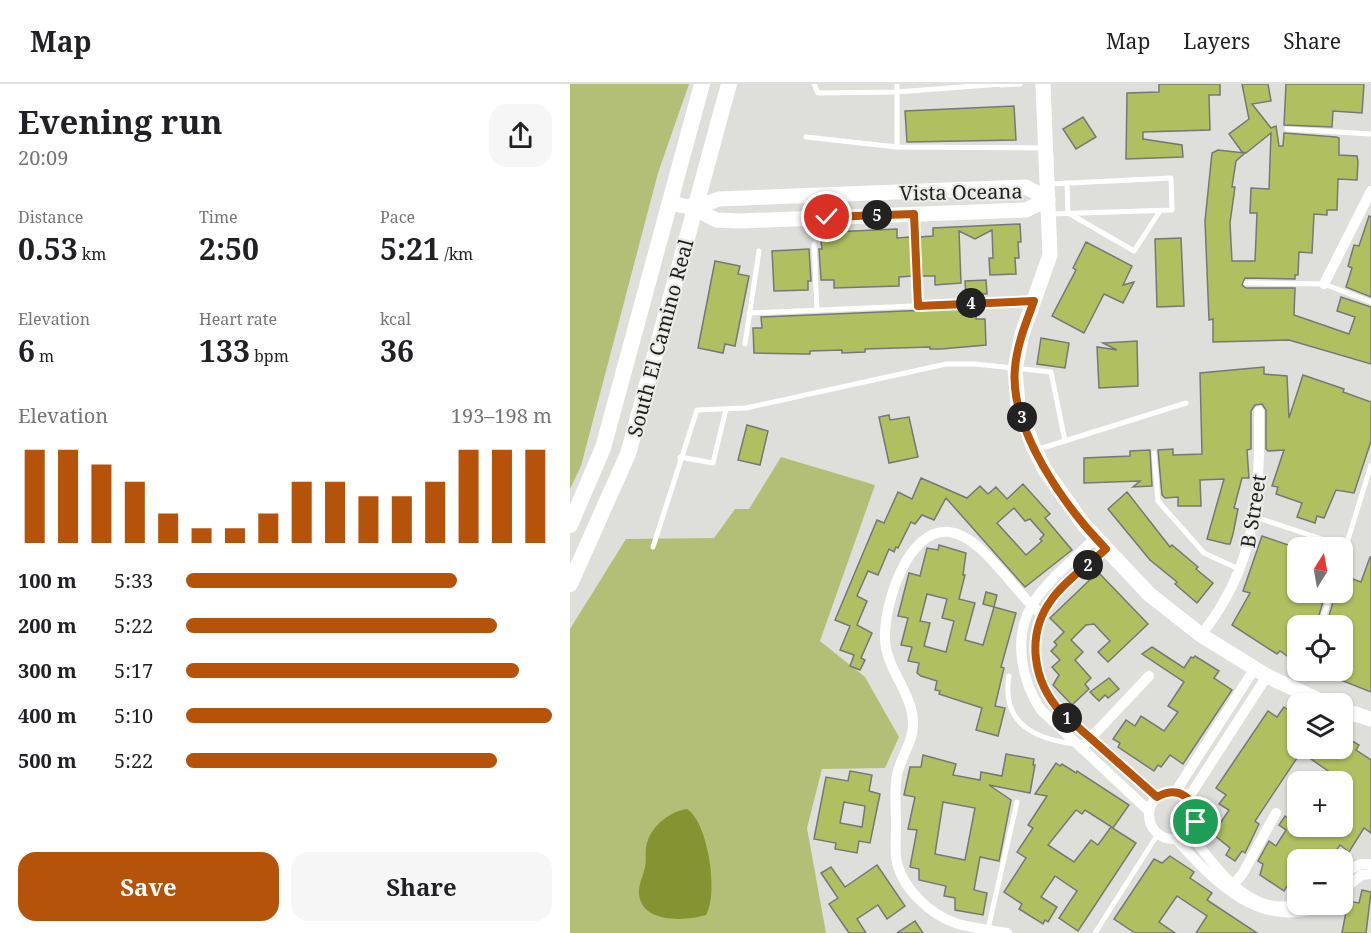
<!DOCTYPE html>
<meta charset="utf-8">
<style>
body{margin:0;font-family:"Noto Serif",serif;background:#f6f6f6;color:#202124;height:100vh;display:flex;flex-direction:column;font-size:22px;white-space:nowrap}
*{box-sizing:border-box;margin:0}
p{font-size:20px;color:#757577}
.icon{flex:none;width:33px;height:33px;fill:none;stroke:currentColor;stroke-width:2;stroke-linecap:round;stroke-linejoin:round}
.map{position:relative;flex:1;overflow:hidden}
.details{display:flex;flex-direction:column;background:#fff;width:570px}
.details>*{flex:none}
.needle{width:39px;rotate:11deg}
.tools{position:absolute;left:717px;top:453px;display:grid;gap:12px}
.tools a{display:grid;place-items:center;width:66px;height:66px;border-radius:12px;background:#fff;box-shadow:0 2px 4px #0004;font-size:30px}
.pin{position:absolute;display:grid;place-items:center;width:51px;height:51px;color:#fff;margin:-26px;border:3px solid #fff;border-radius:50%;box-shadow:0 2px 6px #0007}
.km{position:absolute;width:30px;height:30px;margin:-15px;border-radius:50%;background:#222;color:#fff;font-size:16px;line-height:30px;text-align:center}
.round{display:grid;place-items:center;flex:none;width:63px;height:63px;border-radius:18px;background:#f6f6f6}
.summary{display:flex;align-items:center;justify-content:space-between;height:102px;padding:0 18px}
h1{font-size:33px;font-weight:700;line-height:45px}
.stats{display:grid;grid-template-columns:repeat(3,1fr);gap:9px;height:102px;padding:6px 18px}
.stats div{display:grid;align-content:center}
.stats b{font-size:30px;font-weight:700}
.stats small{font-size:16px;font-weight:400}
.stats p{font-size:16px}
.chart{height:168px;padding:12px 18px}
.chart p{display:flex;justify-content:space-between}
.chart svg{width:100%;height:108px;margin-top:6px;stroke:#b45309;stroke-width:6}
.button{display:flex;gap:12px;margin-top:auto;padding:12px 18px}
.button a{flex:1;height:69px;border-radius:18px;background:#b45309;color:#fff;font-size:24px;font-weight:700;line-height:69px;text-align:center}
.button a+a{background:#f6f6f6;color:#202124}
ul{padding:0 18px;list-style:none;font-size:20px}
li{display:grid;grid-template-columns:96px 72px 1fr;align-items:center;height:45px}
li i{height:15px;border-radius:8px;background:#b45309}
header{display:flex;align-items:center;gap:36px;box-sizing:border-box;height:84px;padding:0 30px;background:#fff;border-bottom:2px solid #e0e0e0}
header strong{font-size:28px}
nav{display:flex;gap:33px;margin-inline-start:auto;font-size:21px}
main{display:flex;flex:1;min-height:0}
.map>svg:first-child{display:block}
.green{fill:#b3bf77}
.water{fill:#869332}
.building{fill:#b0bf60;stroke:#777875;stroke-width:1.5;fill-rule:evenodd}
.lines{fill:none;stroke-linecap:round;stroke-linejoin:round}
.lane{stroke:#fff;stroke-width:5}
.street{stroke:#fff;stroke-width:10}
.secondary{stroke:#fff;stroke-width:15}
.primary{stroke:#fff;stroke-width:16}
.route-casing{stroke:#fff;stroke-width:12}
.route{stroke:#b45309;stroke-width:8}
.labels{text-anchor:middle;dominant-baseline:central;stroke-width:4.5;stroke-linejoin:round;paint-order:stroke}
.street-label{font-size:20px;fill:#1e1e1d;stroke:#ebece8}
</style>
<header>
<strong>Map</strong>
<nav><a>Map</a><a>Layers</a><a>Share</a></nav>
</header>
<main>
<section class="details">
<div class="summary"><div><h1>Evening run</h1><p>20:09</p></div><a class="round"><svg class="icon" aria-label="share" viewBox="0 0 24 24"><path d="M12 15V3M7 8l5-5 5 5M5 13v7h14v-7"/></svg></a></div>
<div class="stats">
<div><p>Distance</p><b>0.53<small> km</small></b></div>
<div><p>Time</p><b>2:50</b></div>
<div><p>Pace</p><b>5:21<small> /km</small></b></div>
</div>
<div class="stats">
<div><p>Elevation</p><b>6<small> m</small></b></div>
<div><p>Heart rate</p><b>133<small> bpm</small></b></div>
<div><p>kcal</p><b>36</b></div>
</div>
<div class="chart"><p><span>Elevation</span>193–198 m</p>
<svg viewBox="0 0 160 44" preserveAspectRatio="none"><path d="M5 44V6M15 44V6M25 44V12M35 44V19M45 44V32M55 44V38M65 44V38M75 44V32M85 44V19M95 44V19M105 44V25M115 44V25M125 44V19M135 44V6M145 44V6M155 44V6"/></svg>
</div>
<ul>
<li><b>100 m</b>5:33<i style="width:74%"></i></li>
<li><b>200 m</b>5:22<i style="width:85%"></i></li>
<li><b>300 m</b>5:17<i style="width:91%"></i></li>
<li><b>400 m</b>5:10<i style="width:100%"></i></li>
<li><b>500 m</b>5:22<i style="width:85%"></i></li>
</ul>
<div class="button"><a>Save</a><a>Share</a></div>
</section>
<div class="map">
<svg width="801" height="849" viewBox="0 0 801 849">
<rect width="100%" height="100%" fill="#dededb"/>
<g class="green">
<path d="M 0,0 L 119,0 L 88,89 L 11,382 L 0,405 Z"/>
<path d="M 211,373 L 305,401 L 250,557 L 295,593 L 329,653 L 315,684 L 252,685 L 237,744 L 256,849 L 0,849 L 0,545 L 56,455 L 144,454 L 165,425 L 179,425 Z"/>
</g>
<path class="water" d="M 117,725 C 138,738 149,810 136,831 C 116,837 72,840 69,810 C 68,802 73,792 75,783 C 77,775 74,765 78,756 C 83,741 101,727 117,725 Z"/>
<g class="building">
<path d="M 589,0 L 650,0 L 650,11 L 639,11 L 640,46 L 573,48 L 573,55 L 612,61 L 613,73 L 556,75 L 557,9 L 589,8 Z"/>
<path d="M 672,0 L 698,0 L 701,17 L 682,20 L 701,44 L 706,42 L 709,62 L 713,62 L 714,49 L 766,53 L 769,54 L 769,71 L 787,72 L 788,78 L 787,96 L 768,95 L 767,126 L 757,126 L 757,131 L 744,130 L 742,169 L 729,168 L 728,191 L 725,191 L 725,195 L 675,194 L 672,201 L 676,204 L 725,204 L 724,231 L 779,250 L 785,233 L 767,227 L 771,213 L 801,223 L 801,280 L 719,256 L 643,258 L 643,235 L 639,236 L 635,137 L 642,69 L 648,66 L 675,69 L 666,77 L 662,103 L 665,103 L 660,139 L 662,177 L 685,177 L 687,129 L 680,129 L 681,104 L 699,105 L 701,49 L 676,69 L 672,68 L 659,50 L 679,35 Z"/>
<path d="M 716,0 L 794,0 L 792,29 L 763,27 L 762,43 L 714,41 Z"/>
<path d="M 444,22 L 446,56 L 337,58 L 335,27 Z"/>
<path d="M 513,33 L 526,53 L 506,65 L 493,45 Z"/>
<path d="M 799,132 L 801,133 L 801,213 L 776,203 L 782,184 L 778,182 L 784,161 L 789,162 Z"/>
<path d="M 450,140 L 451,158 L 448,158 L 449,174 L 445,174 L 446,190 L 420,191 L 419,174 L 423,174 L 422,146 L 405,155 L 389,147 L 391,199 L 365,201 L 365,192 L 352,192 L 350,153 L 363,152 L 363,144 Z"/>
<path d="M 327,145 L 327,154 L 340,153 L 342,192 L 329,193 L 329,202 L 264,204 L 264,196 L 251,196 L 249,165 L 252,165 L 251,157 L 262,157 L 262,148 Z"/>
<path d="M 611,154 L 614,222 L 587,223 L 585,155 Z"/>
<path d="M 516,158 L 562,182 L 553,201 L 564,198 L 553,219 L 534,210 L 514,249 L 482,232 L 506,186 L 503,184 Z"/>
<path d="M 239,165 L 241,197 L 238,197 L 238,206 L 204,207 L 202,167 Z"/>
<path d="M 145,177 L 170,182 L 168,190 L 179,192 L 165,262 L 155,260 L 153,269 L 128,264 Z"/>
<path d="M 416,196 L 417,210 L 405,210 L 405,215 L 396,215 L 395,197 Z"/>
<path d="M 406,224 L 406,235 L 415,235 L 416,261 L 371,265 L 360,265 L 360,263 L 295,265 L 295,268 L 272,269 L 272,266 L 240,267 L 240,270 L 234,270 L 184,269 L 183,244 L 192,244 L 191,233 Z"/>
<path d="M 471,254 L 499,259 L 495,284 L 467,280 Z"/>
<path d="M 567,257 L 568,302 L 529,304 L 527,263 L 547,266 L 533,259 Z"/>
<path d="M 694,283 L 694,290 L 717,292 L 719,334 L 733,291 L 774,305 L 773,308 L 801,318 L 801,357 L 784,409 L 766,406 L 754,434 L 747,432 L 745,439 L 727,433 L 732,419 L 706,410 L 708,403 L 702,402 L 714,366 L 698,367 L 696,365 L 696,326 L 692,320 L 685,321 L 681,327 L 681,365 L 677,366 L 679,394 L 672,394 L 664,424 L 668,425 L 663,450 L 660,460 L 657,460 L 637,455 L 654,395 L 630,396 L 631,422 L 608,422 L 608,413 L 595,414 L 592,411 L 588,366 L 603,365 L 603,371 L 632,370 L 630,289 Z"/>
<path d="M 319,331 L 320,336 L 339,333 L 348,373 L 319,379 L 309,333 Z"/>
<path d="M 177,341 L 198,347 L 190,381 L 168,376 Z"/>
<path d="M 580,366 L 582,402 L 563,403 L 570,397 L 514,399 L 514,374 L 560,372 L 560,367 Z"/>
<path d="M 351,394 L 397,414 L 410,402 L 418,410 L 426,403 L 437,415 L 453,400 L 480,430 L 475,434 L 502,466 L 455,503 L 376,414 L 364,436 L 352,431 L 345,440 L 341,438 L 328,464 L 326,463 L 324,468 L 319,465 L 308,491 L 298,487 L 287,512 L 297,517 L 287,541 L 302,549 L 291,574 L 295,576 L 290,586 L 280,582 L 284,571 L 270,566 L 280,542 L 265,536 L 307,436 L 314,439 L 328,408 L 342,415 ZM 444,424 L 455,437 L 460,435 L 474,451 L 470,455 L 472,457 L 456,471 L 427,439 Z"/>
<path d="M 557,408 L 600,463 L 602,461 L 628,483 L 626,485 L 643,499 L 627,519 L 605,500 L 607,498 L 580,476 L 538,425 Z"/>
<path d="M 692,452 L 724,463 L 723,466 L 728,467 L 728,508 L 756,508 L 746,541 L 728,534 L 728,564 L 720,574 L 710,567 L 707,570 L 662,541 L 680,509 L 673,507 Z"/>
<path d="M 369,461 L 396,469 L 393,491 L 395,491 L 389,515 L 405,519 L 395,556 L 413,561 L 424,523 L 413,520 L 416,508 L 427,511 L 424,523 L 446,529 L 431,583 L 434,584 L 425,622 L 435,624 L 428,652 L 406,646 L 412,624 L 369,610 L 370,607 L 365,606 L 367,597 L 351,592 L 347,589 L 349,579 L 338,577 L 342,563 L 331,561 L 338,534 L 328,532 L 339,489 L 350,492 L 357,464 L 368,466 ZM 357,510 L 377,515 L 372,534 L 384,537 L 376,568 L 354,562 L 360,539 L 350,537 Z"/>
<path d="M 800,473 L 801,473 L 801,608 L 748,587 L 772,586 L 772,542 L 756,542 L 766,508 L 772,508 L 772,491 L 791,498 Z"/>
<path d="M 528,488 L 578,540 L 538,578 L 528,568 L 540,557 L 524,540 L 516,541 L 501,556 L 513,568 L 505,576 L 521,594 L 515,600 L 519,605 L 502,621 L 483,601 L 489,591 L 482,583 L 490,576 L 481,567 L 487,561 L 484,558 L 494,548 L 480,534 Z"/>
<path d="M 582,563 L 614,584 L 621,573 L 623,574 L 625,572 L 649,587 L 644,594 L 662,606 L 613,680 L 600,671 L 591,683 L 588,681 L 584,687 L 548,663 L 550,659 L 543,655 L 556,636 L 565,642 L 571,632 L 594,647 L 608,628 L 598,622 L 614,598 L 572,570 Z"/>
<path d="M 539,594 L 549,605 L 538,614 L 535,611 L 529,617 L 520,608 Z"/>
<path d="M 714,623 L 728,633 L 728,664 L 773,664 L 779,655 L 789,661 L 786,666 L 801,676 L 801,749 L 794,744 L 779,768 L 770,761 L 760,776 L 728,776 L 728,800 L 721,796 L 714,807 L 690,791 L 693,780 L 688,777 L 699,757 L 706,762 L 716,746 L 709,741 L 715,732 L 728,742 L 772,742 L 772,698 L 751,698 L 758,687 L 731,668 L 685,737 L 689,740 L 675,769 L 672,767 L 665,777 L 656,771 L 660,764 L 643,750 L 659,726 L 649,720 L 656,711 L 646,704 L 698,627 L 707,633 Z"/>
<path d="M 436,670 L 464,675 L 463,681 L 465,681 L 460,709 L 419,701 L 441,716 L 429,777 L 410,773 L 404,806 L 417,809 L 413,831 L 385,826 L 385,814 L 374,812 L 376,802 L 349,796 L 349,785 L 340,783 L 347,746 L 338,745 L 345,713 L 334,711 L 340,683 L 351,683 L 353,671 L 386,680 L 383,691 L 410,696 L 411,688 L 432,692 ZM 373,718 L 405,724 L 395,776 L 365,770 Z"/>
<path d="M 486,679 L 490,682 L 492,680 L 506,689 L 507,687 L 559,721 L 543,744 L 515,726 L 512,730 L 506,726 L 478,761 L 504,778 L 521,756 L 528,761 L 541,743 L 566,759 L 508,847 L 489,834 L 507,807 L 485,792 L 471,813 L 487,823 L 478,838 L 475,836 L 473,840 L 449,825 L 452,820 L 434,808 L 456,774 L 447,768 L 463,744 L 458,741 L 477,712 L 465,710 Z"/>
<path d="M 280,687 L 302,691 L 299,707 L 310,710 L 300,759 L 289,757 L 287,769 L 265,765 L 266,759 L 244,755 L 256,693 L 278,697 ZM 274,718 L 295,722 L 292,743 L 270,739 Z"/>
<path d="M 600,772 L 624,788 L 620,794 L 642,809 L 637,816 L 687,849 L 626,849 L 637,832 L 607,812 L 589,838 L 605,849 L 565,849 L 544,835 L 584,775 L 592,779 Z"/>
<path d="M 307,781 L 335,822 L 317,835 L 308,821 L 287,835 L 296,849 L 279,849 L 259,820 L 268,814 L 251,789 L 261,783 L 275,803 Z"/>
<path d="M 792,806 L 801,808 L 796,849 L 772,849 L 778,817 L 789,819 Z"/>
<path d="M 345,837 L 353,849 L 327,849 Z"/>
</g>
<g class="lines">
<g class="lane">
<path d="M 244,0 L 248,9 L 327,8 L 431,0"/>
<path d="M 327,0 L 327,63 L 475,64"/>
<path d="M 431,1 L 450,0"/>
<path d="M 717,45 L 801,50"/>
<path d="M 236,53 L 327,63"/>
<path d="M 497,99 L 498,129"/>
<path d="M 480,100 L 601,94 L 602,126 L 480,130"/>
<path d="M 500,130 L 564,167 L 590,127"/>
<path d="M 344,131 L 349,222"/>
<path d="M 244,160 L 247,226"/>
<path d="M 676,199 L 754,200 L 801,218"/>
<path d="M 179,229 L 462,217"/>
<path d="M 175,260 L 189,167"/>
<path d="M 466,366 L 616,319"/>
<path d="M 584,369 L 588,417 L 634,469 L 669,485"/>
<path d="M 110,373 L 143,379 L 156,325"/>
<path d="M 685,433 L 776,463"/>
<path d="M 83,463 L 127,326 L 176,324 L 376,280 L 405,280 L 481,288 L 495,357"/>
<path d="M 772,475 L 801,381"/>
<path d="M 751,541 L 761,508"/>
<path d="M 439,592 C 431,640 465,655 505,660"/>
<path d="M 418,845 L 447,718"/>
<path d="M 525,849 L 588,750"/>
</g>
<g class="street">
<path d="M 754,200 L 801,107"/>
<path d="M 525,454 C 504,476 478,495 462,521 C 443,553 451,596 471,626 L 579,727"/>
<path d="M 536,465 C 518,481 496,496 482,515 C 455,550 463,598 491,628 L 587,713"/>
<path d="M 631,551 C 687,481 690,413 689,327"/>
<path d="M 515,660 L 579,592"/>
<path d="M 606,707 L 685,584"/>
<circle cx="603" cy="731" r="24"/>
<path d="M 619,713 L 697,592"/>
<path d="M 619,749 C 645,781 679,835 728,820"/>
<path d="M 606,755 C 645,798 691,849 757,820"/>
<path d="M 772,789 L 791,780 L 801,780"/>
<path d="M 660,805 L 673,789 L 706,729"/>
<path d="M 772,806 L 792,791 L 801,790"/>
<path d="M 437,849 C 421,846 403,844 388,840 C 360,831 330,803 326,773 C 325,762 326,751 326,741 C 326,725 324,706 327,691 C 330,674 344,657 343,639 C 343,609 315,584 315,554 C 314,521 337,444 379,448 C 414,452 445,511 473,531"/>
</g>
<g class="secondary">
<path d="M 473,0 L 480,171 L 452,250 L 445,285 L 448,321 L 463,362 L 475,386 L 514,441 L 579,510 L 631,551 L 697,592 L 757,620"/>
<path d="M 100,119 L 124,124 L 146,136 L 170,137 L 456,126 L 478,115"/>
<path d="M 124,124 L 149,115 L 456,103 L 478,115"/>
<path d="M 772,626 L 801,635"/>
</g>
<g class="primary">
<path d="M 0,441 L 33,364 L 132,0"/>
<path d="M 0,500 L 58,370 L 159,0"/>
</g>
</g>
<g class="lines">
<g class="route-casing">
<path id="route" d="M 257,133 L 344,130 L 348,222 L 464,217 C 456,239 447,260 445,284 C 439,345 495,423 536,465 C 518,481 496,496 482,515 C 455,551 463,598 491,628 L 587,713 C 609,701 626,714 626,738"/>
</g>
<use href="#route" class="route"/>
</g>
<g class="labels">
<g class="street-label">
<text transform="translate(391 108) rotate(-1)">Vista Oceana</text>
<text transform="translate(90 254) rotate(-75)">South El Camino Real</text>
<text transform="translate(683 427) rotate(-81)">B Street</text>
</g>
</g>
</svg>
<div class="tools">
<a><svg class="needle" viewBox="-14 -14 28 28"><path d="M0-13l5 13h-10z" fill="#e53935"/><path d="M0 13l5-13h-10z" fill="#757577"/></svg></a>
<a><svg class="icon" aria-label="locate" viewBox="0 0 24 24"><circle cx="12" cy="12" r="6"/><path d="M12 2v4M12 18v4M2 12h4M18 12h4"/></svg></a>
<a><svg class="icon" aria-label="layers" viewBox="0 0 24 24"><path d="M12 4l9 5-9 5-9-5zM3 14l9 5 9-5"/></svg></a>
<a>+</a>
<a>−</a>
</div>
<div class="pin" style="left:626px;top:738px;background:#1e9e55"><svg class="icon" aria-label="arrive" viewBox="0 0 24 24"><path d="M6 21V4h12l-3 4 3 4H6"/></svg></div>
<div class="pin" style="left:257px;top:133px;background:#d93025"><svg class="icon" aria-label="check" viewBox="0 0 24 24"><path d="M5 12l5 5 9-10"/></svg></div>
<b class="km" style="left:497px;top:634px">1</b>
<b class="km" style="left:518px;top:481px">2</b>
<b class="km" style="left:452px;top:333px">3</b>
<b class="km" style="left:401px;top:219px">4</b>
<b class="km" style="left:307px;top:131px">5</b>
</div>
</main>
